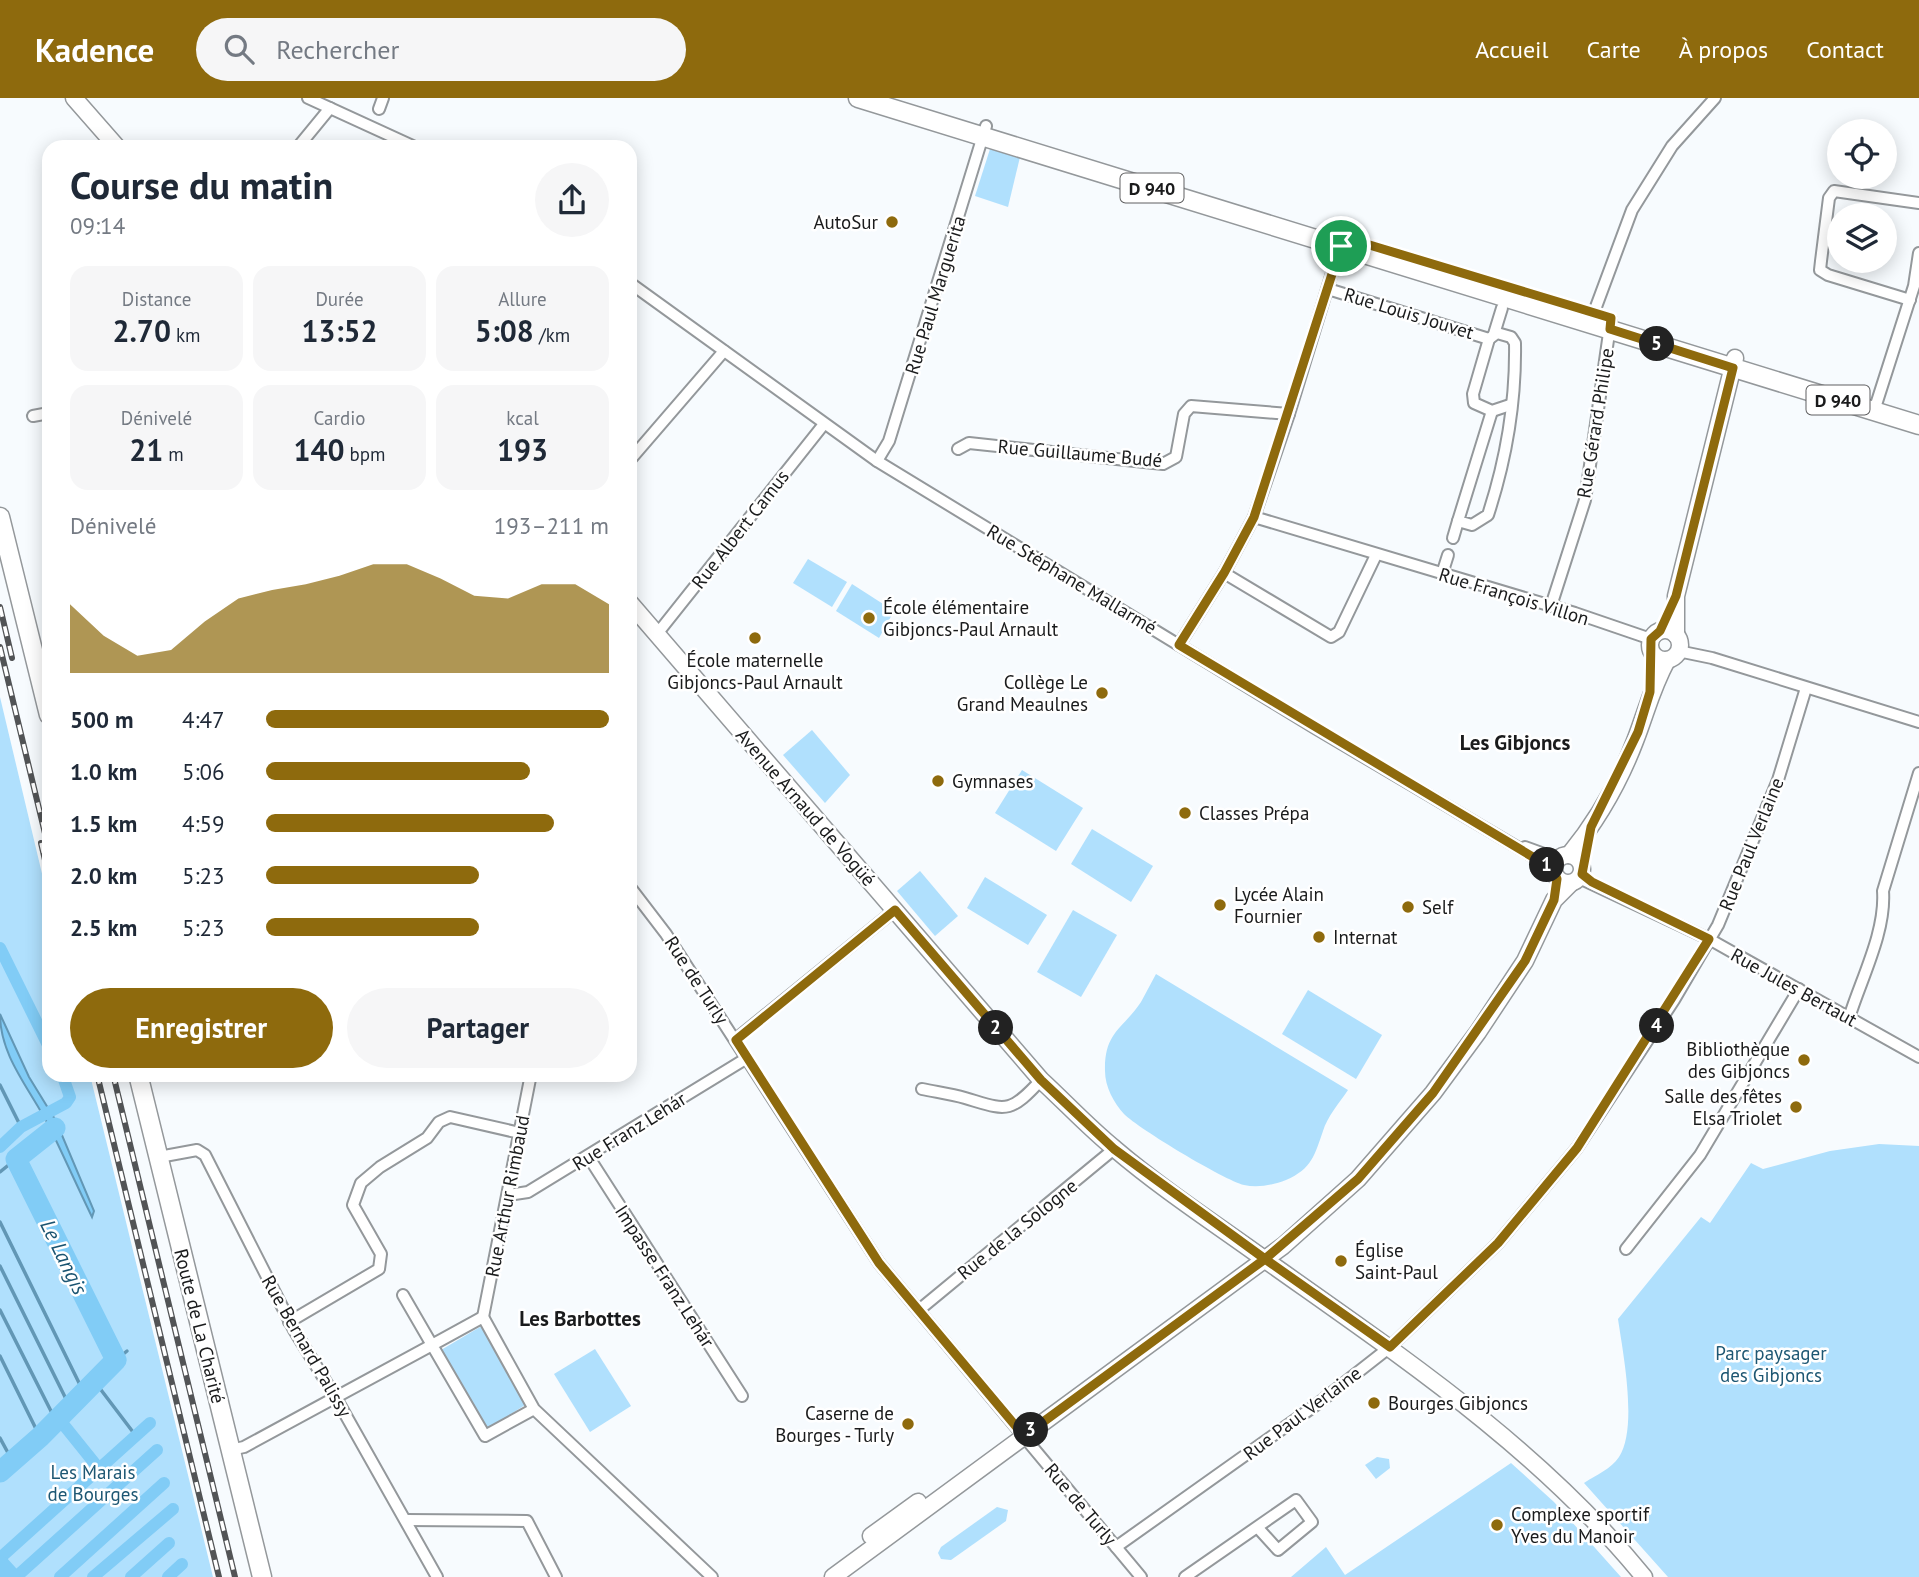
<!DOCTYPE html>
<html lang="fr">
<meta charset="utf-8">
<style>
body{margin:0;font-family:"PT Sans",sans-serif;background:#f6f6f7;color:#1f2937;height:100vh;display:flex;flex-direction:column;font-size:26px;white-space:nowrap}
*{box-sizing:border-box;margin:0}
p{font-size:23px;color:#747a83}
.icon{flex:none;width:38px;height:38px;fill:none;stroke:currentColor;stroke-width:2;stroke-linecap:round;stroke-linejoin:round}
.map{position:relative;flex:1;overflow:hidden}
.sheet{position:absolute;left:42px;top:42px;width:595px;height:942px;display:flex;flex-direction:column;background:#fff;border-radius:21px;box-shadow:0 4px 18px #0003}
.sheet>*{flex:none}
.fabs{position:absolute;left:1827px;top:21px;display:grid;gap:14px}
.fabs a{display:grid;place-items:center;width:70px;height:70px;border-radius:50%;background:#fff;box-shadow:0 4px 18px #0003;font-size:35px}
.pin{position:absolute;display:grid;place-items:center;width:60px;height:60px;color:#fff;margin:-30px;border:4px solid #fff;border-radius:50%;box-shadow:0 2px 7px #0007}
.km{position:absolute;width:35px;height:35px;margin:-18px;border-radius:50%;background:#222;color:#fff;font-size:19px;line-height:35px;text-align:center}
.round{display:grid;place-items:center;flex:none;width:74px;height:74px;border-radius:37px;background:#f6f6f7}
.summary{display:flex;align-items:center;justify-content:space-between;height:119px;padding:0 28px}
h1{font-size:38px;font-weight:800;line-height:52px}
.figures{display:grid;grid-template-columns:repeat(3,1fr);gap:10px;height:119px;padding:7px 28px}
.figures div{display:grid;align-content:center;border-radius:18px;background:#f6f6f7;text-align:center}
.figures b{font-size:30px;font-weight:800}
.figures small{font-size:19px;font-weight:400}
.figures p{font-size:19px}
.chart{height:196px;padding:14px 28px}
.chart p{display:flex;justify-content:space-between}
.chart svg{width:100%;height:126px;margin-top:7px;fill:#8e6a0d;opacity:.7}
.button{display:flex;gap:14px;margin-top:auto;padding:14px 28px}
.button a{flex:1;height:80px;border-radius:42px;background:#8e6a0d;color:#fff;font-size:28px;font-weight:800;line-height:80px;text-align:center}
.button a+a{background:#f6f6f7;color:#1f2937}
ul{padding:0 28px;list-style:none;font-size:23px}
li{display:grid;grid-template-columns:112px 84px 1fr;align-items:center;height:52px}
li i{height:18px;border-radius:9px;background:#8e6a0d}
header{display:flex;align-items:center;gap:42px;box-sizing:border-box;height:98px;padding:0 35px;background:#8e6a0d;color:#fff}
header strong{font-size:33px}
nav{display:flex;gap:38px;margin-inline-start:auto;font-size:24px}
.search{width:490px;height:63px;background:#f6f6f7;display:flex;align-items:center;gap:18px;box-sizing:border-box;padding:0 24px;border-radius:38px;color:#747a83;font-size:26px}
.map>svg:first-child{display:block}
.green{fill:#b0e0fd}
.water{fill:#81ccf6;stroke:#6297b5;stroke-width:2}
.lines{fill:none;stroke-linecap:round;stroke-linejoin:round}
.stream{stroke:#6297b5;stroke-width:3.5}
.canal{stroke:#81ccf6;stroke-width:12}
.river{stroke:#81ccf6;stroke-width:21}
.street-casing{stroke:#94989b;stroke-width:14}
.secondary-casing{stroke:#94989b;stroke-width:19}
.primary-casing{stroke:#94989b;stroke-width:21}
.street{stroke:#fff;stroke-width:10}
.secondary{stroke:#fff;stroke-width:16}
.primary{stroke:#fff;stroke-width:18}
.rail-casing{stroke:#525456;stroke-width:6}
.rail{stroke:#fff;stroke-width:3.5;stroke-dasharray:10;stroke-linecap:butt}
.route-casing{stroke:#fff;stroke-width:14}
.route{stroke:#8e6a0d;stroke-width:9}
.poi-dot{fill:#8e6a0d;stroke:#fff;stroke-width:2.5}
.labels{text-anchor:middle;dominant-baseline:central;stroke-width:5;stroke-linejoin:round;paint-order:stroke}
.shield{fill:#fff;stroke:#5f5f60;stroke-width:2}
.shield-label{font-size:18px;font-weight:bold;fill:#1a1b1c}
.poi-label{font-size:19px;fill:#1a1b1c;stroke:#fff;text-anchor:start}
.street-label{font-size:19px;fill:#1a1b1c;stroke:#fff}
.park-label{font-size:19px;fill:#1d5773;stroke:#fff}
.neighbourhood-label{font-size:21px;font-weight:bold;fill:#1a1b1c;stroke:#fff}
.water-label{font-size:21px;font-style:italic;fill:#1a5471;stroke:#fff}
</style>
<header>
<strong>Kadence</strong>
<div class="search"><svg class="icon" aria-label="search" viewBox="0 0 24 24"><circle cx="10" cy="10" r="6"/><path d="M15 15l6 6"/></svg>Rechercher</div>
<nav><a>Accueil</a><a>Carte</a><a>À propos</a><a>Contact</a></nav>
</header>
<div class="map">
<svg width="1919" height="1479" viewBox="0 0 1919 1479">
<rect width="100%" height="100%" fill="#f7fbfe"/>
<g class="green">
<path d="M 990,51 L 1020,59 L 1008,109 L 975,98 Z"/>
<path d="M 808,461 L 847,484 L 832,509 L 793,485 Z"/>
<path d="M 852,486 L 894,513 L 879,540 L 836,513 Z"/>
<path d="M 0,599 L 49,805 L 49,976 L 90,977 L 213,1479 L 0,1479 Z"/>
<path d="M 812,632 L 850,677 L 825,705 L 783,657 Z"/>
<path d="M 1022,672 L 1083,710 L 1056,753 L 995,715 Z"/>
<path d="M 1092,731 L 1153,768 L 1131,804 L 1071,766 Z"/>
<path d="M 920,773 L 958,818 L 935,838 L 897,793 Z"/>
<path d="M 985,779 L 1047,817 L 1028,847 L 967,810 Z"/>
<path d="M 1073,812 L 1117,837 L 1081,899 L 1037,874 Z"/>
<path d="M 1156,876 L 1348,992 C 1340,1004 1327,1019 1323,1033 C 1315,1056 1312,1071 1286,1082 C 1273,1087 1258,1090 1244,1087 C 1224,1082 1139,1031 1124,1016 C 1114,1005 1105,989 1105,973 C 1104,934 1123,931 1141,904 C 1146,895 1151,885 1156,876 Z"/>
<path d="M 1308,892 L 1382,937 L 1356,981 L 1282,936 Z"/>
<path d="M 1879,1046 L 1919,1048 L 1919,1479 L 1668,1479 L 1584,1385 C 1596,1377 1611,1371 1619,1359 C 1638,1330 1623,1255 1618,1221 L 1701,1119 L 1710,1125 L 1751,1065 L 1763,1071 L 1830,1053 Z"/>
<path d="M 480,1229 L 484,1230 L 525,1307 L 488,1331 L 441,1252 Z"/>
<path d="M 595,1251 L 631,1308 L 590,1334 L 554,1276 Z"/>
<path d="M 1377,1359 L 1389,1361 L 1390,1370 L 1376,1381 L 1365,1367 Z"/>
<path d="M 1511,1365 L 1554,1404 L 1621,1479 L 1291,1479 L 1326,1449 L 1345,1477 Z"/>
<path d="M 997,1409 L 1008,1412 L 1006,1423 L 951,1462 L 941,1461 L 938,1455 L 941,1449 Z"/>
</g>
<path class="water" d="M 0,916 L 29,979 L 56,1023 L 94,1113 L 92,1119 C 78,1090 65,1061 51,1032 C 32,993 0,960 0,916 Z"/>
<g class="lines">
<g class="stream">
<path d="M 0,987 L 21,1029"/>
<path d="M 0,1074 L 16,1061"/>
<path d="M 0,1124 L 84,1295"/>
<path d="M 0,1168 L 70,1309"/>
<path d="M 0,1212 L 56,1323"/>
<path d="M 0,1258 L 40,1339"/>
<path d="M 116,1262 L 127,1253"/>
<path d="M 95,1284 L 136,1338"/>
<path d="M 0,1340 L 13,1364"/>
</g>
<g class="canal">
<path d="M 0,850 L 49,949"/>
<path d="M 0,1049 L 21,1029 L 66,1005 L 70,999 L 62,976"/>
<path d="M 59,1321 L 100,1372"/>
<path d="M 0,1460 L 150,1325"/>
<path d="M 16,1479 L 157,1352"/>
<path d="M 60,1479 L 164,1385"/>
<path d="M 93,1479 L 173,1411"/>
<path d="M 131,1479 L 169,1445"/>
<path d="M 168,1479 L 182,1466"/>
</g>
<g class="river">
<path d="M 0,1374 L 40,1339 L 116,1262 L 16,1061 L 55,1030"/>
<path d="M 0,1468 L 10,1479"/>
</g>
<g class="street-casing">
<g id="street">
<path d="M 308,0 L 415,49"/>
<path d="M 379,11 L 383,0"/>
<path d="M 298,49 L 330,10"/>
<path d="M 630,185 L 877,363 L 1315,630 L 1554,771"/>
<path d="M 1328,191 L 1489,241 L 1473,296 L 1474,305 L 1492,313 L 1510,307"/>
<path d="M 1910,202 L 1828,177 L 1820,172 L 1821,163 L 1829,100 L 1834,93 L 1919,105"/>
<path d="M 1590,225 L 1632,112 L 1672,48 L 1715,0"/>
<path d="M 1494,236 L 1502,210"/>
<path d="M 1489,241 L 1497,235 L 1511,239 L 1515,245 C 1516,303 1506,362 1488,417 L 1472,427 L 1458,423 L 1492,313"/>
<path d="M 1874,313 L 1914,188 L 1919,155"/>
<path d="M 33,318 L 49,315"/>
<path d="M 958,351 L 969,345 L 1163,366 L 1176,359 L 1184,316 L 1191,308 L 1289,316"/>
<path d="M 630,362 L 724,253"/>
<path d="M 877,363 L 889,343 L 986,28"/>
<path d="M 1254,419 L 1575,515 L 1651,541"/>
<path d="M 1453,440 L 1458,423"/>
<path d="M 1224,475 L 1331,539 L 1339,534 L 1376,457"/>
<path d="M 1442,476 L 1448,457"/>
<path d="M 1551,508 L 1585,402 L 1611,221"/>
<path d="M 657,536 L 824,326"/>
<path d="M 1179,547 L 1224,475 L 1254,419 L 1289,316 L 1343,139"/>
<path d="M 1678,553 L 1712,560 L 1919,624"/>
<path d="M 1525,749 L 1558,761"/>
<path d="M 1579,780 L 1709,841 L 1919,959"/>
<path d="M 630,789 L 666,836 L 879,1165 L 1141,1479"/>
<path d="M 1849,920 C 1861,881 1886,834 1883,793 L 1919,675"/>
<path d="M 736,941 L 895,812"/>
<path d="M 922,991 C 936,994 951,996 965,1000 C 1006,1012 1009,1017 1041,982"/>
<path d="M 588,1058 L 742,1298"/>
<path d="M 159,1059 L 197,1052 L 205,1057 L 294,1232 L 336,1300 L 437,1479"/>
<path d="M 508,1097 L 528,1094 L 747,960"/>
<path d="M 1626,1151 L 1700,1057 L 1799,891"/>
<path d="M 919,1212 L 1114,1051"/>
<path d="M 483,1219 L 531,976"/>
<path d="M 289,1224 L 379,1171 L 381,1156 L 353,1107 L 361,1085 L 380,1069 L 427,1040 L 439,1024 L 450,1019 L 520,1035"/>
<path d="M 534,1311 L 485,1338 L 432,1247 L 483,1219 L 534,1311 L 712,1479"/>
<path d="M 230,1352 L 244,1349 L 432,1247 L 403,1197"/>
<path d="M 406,1422 L 527,1423 L 556,1479"/>
<path d="M 1116,1449 L 1316,1307 L 1390,1249 L 1498,1145 L 1577,1050 L 1674,902 L 1718,827 L 1778,682 L 1806,590"/>
<path d="M 1185,1479 L 1296,1402 L 1312,1424 L 1278,1452 L 1258,1430"/>
</g>
</g>
<g class="secondary-casing">
<g id="secondary">
<path d="M 74,0 L 117,49"/>
<path d="M 630,505 L 1041,982 C 1066,1005 1089,1030 1115,1051 C 1162,1091 1214,1125 1264,1161 C 1399,1257 1538,1349 1644,1479"/>
<circle cx="1665" cy="547" r="15"/>
<path d="M 1676,537 L 1676,498 L 1735,260"/>
<circle cx="1568" cy="771" r="14"/>
<path d="M 1569,757 C 1597,723 1619,685 1635,643 C 1647,612 1651,592 1667,562"/>
<path d="M 871,1438 L 918,1404"/>
<path d="M 833,1479 L 1283,1148 L 1358,1081 L 1433,995 L 1478,934 L 1525,863 L 1554,802 L 1570,786"/>
</g>
</g>
<g class="primary-casing">
<g id="primary">
<path d="M 858,0 L 1919,327"/>
<path d="M 0,419 L 49,617"/>
<path d="M 138,976 L 262,1479"/>
</g>
</g>
<use href="#street" class="street"/>
<use href="#secondary" class="secondary"/>
<use href="#primary" class="primary"/>
<g class="rail-casing">
<g id="rail">
<path d="M 0,509 L 12,560"/>
<path d="M 0,549 L 49,752"/>
<path d="M 41,745 L 49,779"/>
<path d="M 97,976 L 219,1479"/>
<path d="M 113,976 L 235,1479"/>
</g>
</g>
<use href="#rail" class="rail"/>
</g>
<g class="lines">
<g class="route-casing">
<path id="route" d="M 1341,148 L 1254,419 L 1224,475 L 1179,547 L 1553,771 L 1557,781 L 1554,802 L 1525,863 L 1433,995 L 1358,1081 L 1265,1161 L 1114,1051 L 1041,982 L 895,812 L 736,942 L 879,1165 L 1024,1338 L 1265,1161 L 1390,1249 L 1498,1145 L 1577,1050 L 1709,841 L 1592,784 L 1582,776 L 1591,729 L 1638,634 L 1650,594 L 1651,541 L 1660,533 L 1676,498 L 1733,270 L 1610,231 L 1611,220 L 1575,209 L 1343,139 L 1341,148"/>
</g>
<use href="#route" class="route"/>
</g>
<g class="poi-dot">
<circle cx="892" cy="124" r="7"/>
<circle cx="869" cy="520" r="7"/>
<circle cx="755" cy="540" r="7"/>
<circle cx="1102" cy="595" r="7"/>
<circle cx="938" cy="683" r="7"/>
<circle cx="1185" cy="715" r="7"/>
<circle cx="1220" cy="807" r="7"/>
<circle cx="1408" cy="809" r="7"/>
<circle cx="1319" cy="839" r="7"/>
<circle cx="1804" cy="962" r="7"/>
<circle cx="1796" cy="1009" r="7"/>
<circle cx="1341" cy="1163" r="7"/>
<circle cx="1374" cy="1305" r="7"/>
<circle cx="908" cy="1326" r="7"/>
<circle cx="1497" cy="1427" r="7"/>
</g>
<g class="labels">
<g class="shield">
<rect x="1120.5" y="75.5" width="63" height="29" rx="5"/>
<rect x="1806.5" y="287.5" width="63" height="29" rx="5"/>
</g>
<g class="shield-label">
<text x="1152" y="90">D 940</text>
<text x="1838" y="302">D 940</text>
</g>
<g class="poi-label">
<text x="878" y="124" text-anchor="end">AutoSur</text>
<text x="883" y="509">École élémentaire<tspan x="883" dy="22">Gibjoncs-Paul Arnault</tspan></text>
<text x="755" y="562" text-anchor="middle">École maternelle<tspan x="755" dy="22">Gibjoncs-Paul Arnault</tspan></text>
<text x="1088" y="584" text-anchor="end">Collège Le<tspan x="1088" dy="22">Grand Meaulnes</tspan></text>
<text x="952" y="683">Gymnases</text>
<text x="1199" y="715">Classes Prépa</text>
<text x="1234" y="796">Lycée Alain<tspan x="1234" dy="22">Fournier</tspan></text>
<text x="1422" y="809">Self</text>
<text x="1333" y="839">Internat</text>
<text x="1790" y="951" text-anchor="end">Bibliothèque<tspan x="1790" dy="22">des Gibjoncs</tspan></text>
<text x="1782" y="998" text-anchor="end">Salle des fêtes<tspan x="1782" dy="22">Elsa Triolet</tspan></text>
<text x="1355" y="1152">Église<tspan x="1355" dy="22">Saint-Paul</tspan></text>
<text x="1388" y="1305">Bourges Gibjoncs</text>
<text x="894" y="1315" text-anchor="end">Caserne de<tspan x="894" dy="22">Bourges - Turly</tspan></text>
<text x="1511" y="1416">Complexe sportif<tspan x="1511" dy="22">Yves du Manoir</tspan></text>
</g>
<g class="street-label">
<text transform="translate(935 197) rotate(-73)">Rue Paul Marguerita</text>
<text transform="translate(1409 215) rotate(17)">Rue Louis Jouvet</text>
<text transform="translate(1595 325) rotate(-81)">Rue Gérard Philipe</text>
<text transform="translate(1080 355) rotate(5)">Rue Guillaume Budé</text>
<text transform="translate(740 431) rotate(-52)">Rue Albert Camus</text>
<text transform="translate(1072 481) rotate(31)">Rue Stéphane Mallarmé</text>
<text transform="translate(1514 498) rotate(17)">Rue François Villon</text>
<text transform="translate(806 709) rotate(49)">Avenue Arnaud de Vogüé</text>
<text transform="translate(1751 746) rotate(-68)">Rue Paul Verlaine</text>
<text transform="translate(697 882) rotate(57)">Rue de Turly</text>
<text transform="translate(1794 889) rotate(29)">Rue Jules Bertaut</text>
<text transform="translate(629 1033) rotate(-32)">Rue Franz Lehár</text>
<text transform="translate(507 1098) rotate(-79)">Rue Arthur Rimbaud</text>
<text transform="translate(1017 1131) rotate(-39)">Rue de la Sologne</text>
<text transform="translate(665 1178) rotate(57)">Impasse Franz Lehár</text>
<text transform="translate(200 1228) rotate(76)">Route de La Charité</text>
<text transform="translate(307 1248) rotate(60)">Rue Bernard Palissy</text>
<text transform="translate(1302 1315) rotate(-37)">Rue Paul Verlaine</text>
<text transform="translate(1081 1406) rotate(50)">Rue de Turly</text>
</g>
<g class="park-label">
<text x="1771" y="1255">Parc paysager<tspan x="1771" dy="22">des Gibjoncs</tspan></text>
<text x="93" y="1374">Les Marais<tspan x="93" dy="22">de Bourges</tspan></text>
</g>
<g class="neighbourhood-label">
<text x="1515" y="644">Les Gibjoncs</text>
<text x="580" y="1220">Les Barbottes</text>
</g>
<g class="water-label">
<text transform="translate(64 1159) rotate(64)">Le Langis</text>
</g>
</g>
</svg>
<div class="fabs">
<a><svg class="icon" aria-label="locate" viewBox="0 0 24 24"><circle cx="12" cy="12" r="6"/><path d="M12 2v4M12 18v4M2 12h4M18 12h4"/></svg></a>
<a><svg class="icon" aria-label="layers" viewBox="0 0 24 24"><path d="M12 4l9 5-9 5-9-5zM3 14l9 5 9-5"/></svg></a>
</div>
<div class="pin" style="left:1341px;top:148px;background:#1e9e55"><svg class="icon" aria-label="arrive" viewBox="0 0 24 24"><path d="M6 21V4h12l-3 4 3 4H6"/></svg></div>
<b class="km" style="left:1547px;top:767px">1</b>
<b class="km" style="left:996px;top:930px">2</b>
<b class="km" style="left:1031px;top:1332px">3</b>
<b class="km" style="left:1657px;top:928px">4</b>
<b class="km" style="left:1657px;top:246px">5</b>
<section class="sheet">
<div class="summary"><div><h1>Course du matin</h1><p>09:14</p></div><a class="round"><svg class="icon" aria-label="share" viewBox="0 0 24 24"><path d="M12 15V3M7 8l5-5 5 5M5 13v7h14v-7"/></svg></a></div>
<div class="figures">
<div><p>Distance</p><b>2.70<small> km</small></b></div>
<div><p>Durée</p><b>13:52</b></div>
<div><p>Allure</p><b>5:08<small> /km</small></b></div>
</div>
<div class="figures">
<div><p>Dénivelé</p><b>21<small> m</small></b></div>
<div><p>Cardio</p><b>140<small> bpm</small></b></div>
<div><p>kcal</p><b>193</b></div>
</div>
<div class="chart"><p><span>Dénivelé</span>193–211 m</p>
<svg viewBox="0 0 160 44" preserveAspectRatio="none"><path d="M0 44V20L10 31L20 38L30 36L40 26L50 18L60 15L70 13L80 10L90 6L100 6L110 11L120 17L130 18L140 13L150 13L160 20V44z"/></svg>
</div>
<ul>
<li><b>500 m</b>4:47<i style="width:100%"></i></li>
<li><b>1.0 km</b>5:06<i style="width:77%"></i></li>
<li><b>1.5 km</b>4:59<i style="width:84%"></i></li>
<li><b>2.0 km</b>5:23<i style="width:62%"></i></li>
<li><b>2.5 km</b>5:23<i style="width:62%"></i></li>
</ul>
<div class="button"><a>Enregistrer</a><a>Partager</a></div>
</section>
</div>
